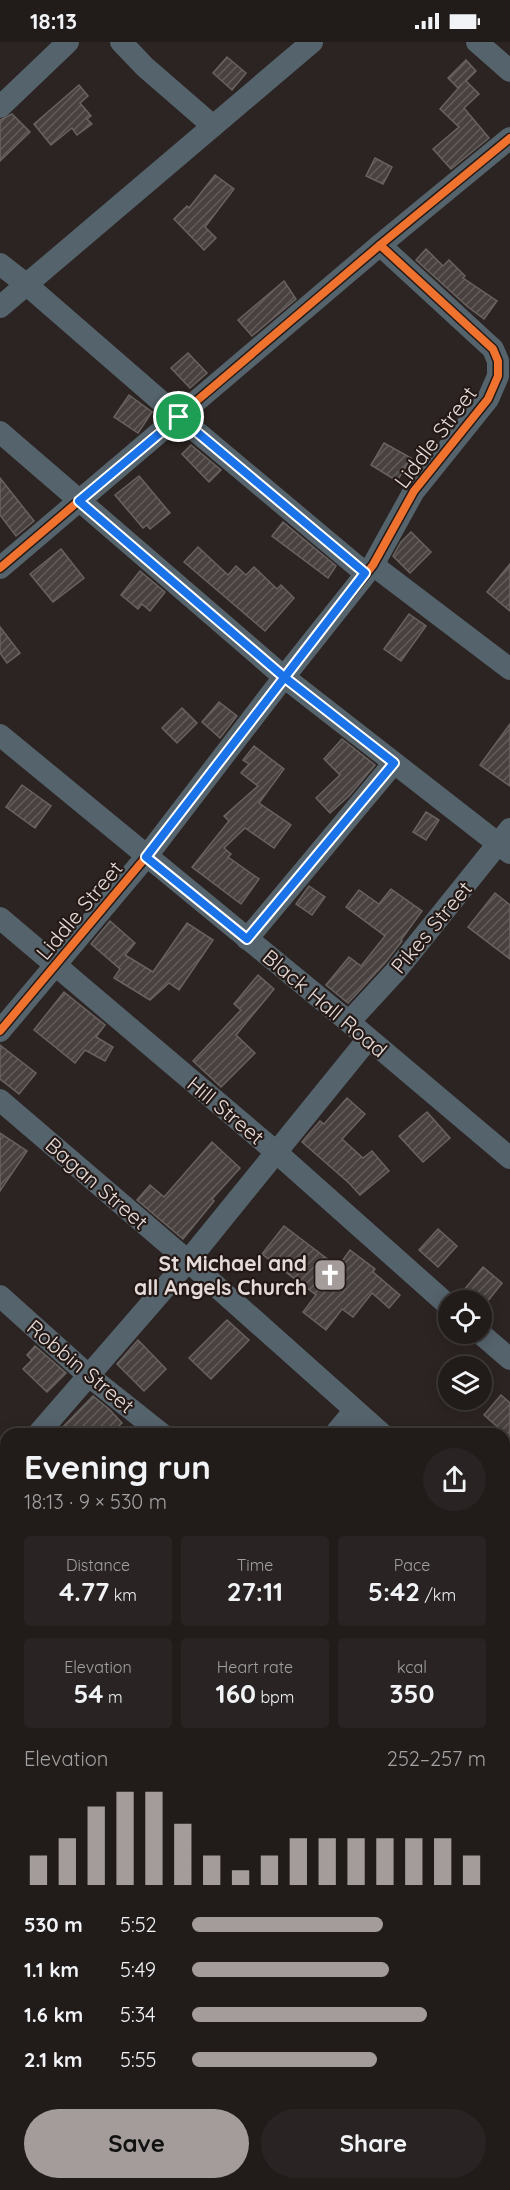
<!DOCTYPE html>
<meta charset="utf-8">
<style>
body{margin:0;font-family:Quicksand,sans-serif;background:#292423;color:#f1f3f6;height:100vh;display:flex;flex-direction:column;font-size:22px;white-space:nowrap}
*{box-sizing:border-box;margin:0}
p{font-size:20px;color:#a2a1a2}
.icon{flex:none;width:33px;height:33px;fill:none;stroke:currentColor;stroke-width:2;stroke-linecap:round;stroke-linejoin:round}
.map{position:relative;flex:1;overflow:hidden}
.side{position:absolute;left:0px;top:1386px;width:510px;height:762px;display:flex;flex-direction:column;background:#211b1a;border-radius:18px 18px 0 0;box-shadow:0 3px 15px #0003,0 0 0 2px #3e3939}
.side>*{flex:none}
.buttons{position:absolute;left:438px;top:1248px;display:grid;gap:12px}
.buttons a{display:grid;place-items:center;width:54px;height:54px;border-radius:50%;background:#211b1a;box-shadow:0 3px 15px #0003,0 0 0 2px #3e3939;font-size:30px}
.pin{position:absolute;display:grid;place-items:center;width:51px;height:51px;color:#fff;margin:-26px;border:3px solid #fff;border-radius:50%;box-shadow:0 2px 6px #0007}
.round{display:grid;place-items:center;flex:none;width:63px;height:63px;border-radius:32px;background:#292423}
.head{display:flex;align-items:center;justify-content:space-between;height:102px;padding:0 24px}
h1{font-size:33px;font-weight:800;line-height:45px}
.metrics{display:grid;grid-template-columns:repeat(3,1fr);gap:9px;height:102px;padding:6px 24px}
.metrics div{display:grid;align-content:center;border-radius:6px;background:#292423;text-align:center}
.metrics b{font-size:26px;font-weight:800}
.metrics small{font-size:16px;font-weight:400}
.metrics p{font-size:16px}
.chart{height:168px;padding:12px 24px}
.chart p{display:flex;justify-content:space-between}
.chart svg{width:100%;height:108px;margin-top:6px;stroke:#a49c9a;stroke-width:6}
.action{display:flex;gap:12px;margin-top:auto;padding:12px 24px}
.action a{flex:1;height:69px;border-radius:36px;background:#a49c9a;color:#111;font-size:24px;font-weight:800;line-height:69px;text-align:center}
.action a+a{background:#292423;color:#f1f3f6}
ul{padding:0 24px;list-style:none;font-size:20px}
li{display:grid;grid-template-columns:96px 72px 1fr;align-items:center;height:45px}
li i{height:15px;border-radius:8px;background:#a49c9a}
.status{display:flex;justify-content:space-between;align-items:center;height:42px;padding:0 30px;background:#211b1a;direction:ltr}
.status svg{height:16px;fill:currentColor}
.map>svg:first-child{display:block}
.building{fill:url(#building-hatch);stroke:#686260;stroke-width:1.5}
.lines{fill:none;stroke-linecap:round;stroke-linejoin:round}
.street{stroke:#55636c;stroke-width:22}
.cycleway-casing{stroke:#251916;stroke-width:11}
.cycleway{stroke:#ef722f;stroke-width:8}
.route-casing{stroke:#fff;stroke-width:12}
.route{stroke:#1a73e8;stroke-width:8}
.labels{text-anchor:middle;dominant-baseline:central;stroke-width:4.5;stroke-linejoin:round;paint-order:stroke}
.street-label{font-size:21px;fill:#e5dcda;stroke:#251916}
.poi-label{font-size:21px;font-weight:bold;fill:#e5dcda;stroke:#251916;text-anchor:end}
</style>
<div class="status"><b>18:13</b><svg viewBox="0 0 49 12"><path d="M0 12V9h3v3zM5 12V6h3v6zM10 12V3h3v9zM15 12V0h3v12zM26 1h20v11H26zM47 4h2v5h-2z"/></svg></div>
<div class="map">
<svg width="510" height="2148" viewBox="0 0 510 2148">
<defs>
<pattern id="building-hatch" width="6" height="6" patternUnits="userSpaceOnUse" patternTransform="scale(1.5)"><rect width="6" height="6" fill="#484140"/><path d="M-1 1l2-2M0 6l6-6M5 7l2-2" fill="none" stroke="#625c5b"/></pattern>
</defs>
<rect width="100%" height="100%" fill="#2c2422"/>
<g class="building">
<path d="M 227,15 L 246,31 L 232,48 L 213,31 Z"/>
<path d="M 466,18 L 476,29 L 466,39 L 479,52 L 464,66 L 489,96 L 451,127 L 433,107 L 459,85 L 440,67 L 462,42 L 458,46 L 448,36 Z"/>
<path d="M 79,43 L 88,54 L 80,61 L 91,74 L 87,77 L 92,82 L 77,93 L 72,86 L 51,103 L 34,82 Z"/>
<path d="M 12,72 L 30,90 L 0,119 L 0,78 Z"/>
<path d="M 375,116 L 392,125 L 383,142 L 366,134 Z"/>
<path d="M 215,133 L 234,147 L 205,185 L 216,196 L 204,208 L 174,177 L 187,164 L 189,166 Z"/>
<path d="M 426,207 L 443,224 L 449,218 L 465,234 L 463,236 L 497,259 L 484,277 L 468,265 L 416,218 Z"/>
<path d="M 284,239 L 296,257 L 252,294 L 238,278 Z"/>
<path d="M 188,311 L 207,331 L 190,346 L 171,326 Z"/>
<path d="M 129,353 L 152,370 L 138,391 L 114,375 Z"/>
<path d="M 384,401 L 411,416 L 397,439 L 371,423 Z"/>
<path d="M 191,403 L 221,428 L 209,440 L 182,412 Z"/>
<path d="M 139,434 L 170,471 L 150,487 L 147,483 L 143,486 L 115,453 Z"/>
<path d="M 0,436 L 34,479 L 16,494 L 0,473 Z"/>
<path d="M 283,480 L 336,524 L 328,536 L 272,494 Z"/>
<path d="M 411,490 L 431,510 L 410,531 L 393,514 L 401,500 Z"/>
<path d="M 198,505 L 228,533 L 236,524 L 246,533 L 254,525 L 277,547 L 281,543 L 294,556 L 265,589 L 184,520 Z"/>
<path d="M 61,507 L 84,536 L 53,560 L 30,532 Z"/>
<path d="M 510,522 L 510,569 L 487,550 Z"/>
<path d="M 140,529 L 165,550 L 150,569 L 142,562 L 138,567 L 121,553 Z"/>
<path d="M 409,572 L 426,584 L 401,619 L 384,607 Z"/>
<path d="M 0,585 L 20,611 L 7,621 L 0,611 Z"/>
<path d="M 219,660 L 237,674 L 220,696 L 202,680 Z"/>
<path d="M 182,666 L 197,681 L 177,701 L 162,686 Z"/>
<path d="M 510,682 L 510,744 L 480,723 Z"/>
<path d="M 342,697 L 375,723 L 349,754 L 330,771 L 316,756 L 340,733 L 324,717 Z"/>
<path d="M 254,704 L 284,727 L 259,761 L 291,783 L 274,806 L 245,786 L 224,806 L 231,812 L 228,815 L 259,837 L 241,862 L 192,825 L 229,779 L 224,774 L 258,744 L 241,731 L 249,722 L 243,718 Z"/>
<path d="M 22,743 L 51,764 L 35,786 L 6,765 Z"/>
<path d="M 426,770 L 439,778 L 426,798 L 413,790 Z"/>
<path d="M 309,844 L 325,855 L 312,873 L 296,862 Z"/>
<path d="M 391,847 L 422,869 L 401,898 L 402,899 L 385,921 L 348,961 L 326,943 L 349,915 L 361,924 L 385,894 L 346,865 L 359,848 L 379,862 Z"/>
<path d="M 495,851 L 510,863 L 510,917 L 468,885 Z"/>
<path d="M 110,879 L 135,901 L 125,913 L 153,930 L 187,881 L 213,898 L 179,948 L 169,941 L 150,958 L 114,936 L 120,927 L 91,902 Z"/>
<path d="M 258,933 L 274,947 L 236,993 L 255,1011 L 221,1045 L 193,1019 L 241,968 L 234,962 Z"/>
<path d="M 64,950 L 105,983 L 96,995 L 113,1005 L 105,1019 L 85,1008 L 75,1021 L 34,988 Z"/>
<path d="M 0,1003 L 36,1031 L 19,1052 L 0,1037 Z"/>
<path d="M 347,1056 L 365,1072 L 342,1097 L 363,1116 L 372,1109 L 389,1129 L 360,1153 L 349,1141 L 302,1100 L 320,1079 L 324,1082 Z"/>
<path d="M 427,1070 L 450,1096 L 423,1120 L 399,1094 Z"/>
<path d="M 0,1091 L 27,1109 L 0,1149 Z"/>
<path d="M 212,1100 L 240,1126 L 212,1157 L 214,1159 L 183,1197 L 137,1158 L 150,1143 L 164,1155 Z"/>
<path d="M 284,1184 L 338,1225 L 350,1208 L 375,1227 L 373,1230 L 400,1253 L 389,1266 L 372,1251 L 353,1275 L 342,1267 L 326,1288 L 303,1270 L 316,1253 L 262,1212 Z"/>
<path d="M 438,1187 L 457,1204 L 438,1225 L 419,1208 Z"/>
<path d="M 483,1225 L 502,1241 L 483,1265 L 482,1258 L 475,1258 L 463,1249 Z"/>
<path d="M 227,1278 L 249,1298 L 211,1337 L 189,1316 Z"/>
<path d="M 138,1298 L 166,1327 L 144,1349 L 117,1322 Z"/>
<path d="M 35,1304 L 66,1331 L 47,1350 L 23,1327 L 32,1318 L 27,1313 Z"/>
<path d="M 501,1353 L 510,1361 L 510,1396 L 484,1373 Z"/>
<path d="M 93,1354 L 109,1367 L 122,1381 L 110,1392 L 56,1392 Z"/>
</g>
<g class="lines">
<g class="street">
<path d="M 121,0 L 145,25 L 213,84"/>
<path d="M 477,0 L 510,29"/>
<path d="M 0,65 L 68,0"/>
<path d="M 0,222 L 27,243 L 179,375 L 365,531"/>
<path d="M 0,265 L 312,0"/>
<path d="M 0,390 L 284,635 L 510,811"/>
<path d="M 373,523 L 510,627"/>
<path d="M 0,526 L 380,203 L 510,96"/>
<path d="M 0,693 L 349,980 L 510,1116"/>
<path d="M 0,876 L 276,1110 L 448,1263"/>
<path d="M 247,897 L 394,721"/>
<path d="M 349,980 L 395,930 L 510,787"/>
<path d="M 0,989 L 146,815 L 284,635 L 373,523 L 414,449 L 488,357 L 498,334 L 498,319 L 493,307 L 380,203"/>
<path d="M 0,1058 L 188,1219 L 382,1392"/>
<path d="M 0,1254 L 89,1334 L 162,1392"/>
<path d="M 481,1292 L 510,1317"/>
<path d="M 38,1392 L 188,1219 L 368,997"/>
<path d="M 335,1392 L 354,1369"/>
<path d="M 0,1437 L 6,1430"/>
<path d="M 504,1480 L 510,1473"/>
<path d="M 0,1527 L 6,1532"/>
<path d="M 504,1681 L 510,1685"/>
<path d="M 0,1798 L 6,1790"/>
<path d="M 504,1956 L 510,1948"/>
<path d="M 0,2047 L 6,2052"/>
<path d="M 0,2109 L 6,2101"/>
<path d="M 117,2142 L 124,2148"/>
<path d="M 428,2142 L 434,2148"/>
<path d="M 341,2148 L 346,2142"/>
</g>
<g class="cycleway-casing">
<g id="cycleway">
<path d="M 0,526 L 380,203 L 510,96"/>
<path d="M 0,989 L 146,815 L 284,635 L 373,523 L 414,449 L 488,357 L 498,334 L 498,319 L 493,307 L 380,203"/>
</g>
</g>
<use href="#cycleway" class="cycleway"/>
</g>
<g class="lines">
<g class="route-casing">
<path id="route" d="M 179,375 L 365,531 L 146,815 L 247,897 L 394,721 L 284,635 L 79,459 L 179,375"/>
</g>
<use href="#route" class="route"/>
</g>
<defs>
<g id="church-square" transform="scale(1.725)"><rect x="-9" y="-9" width="18" height="18" rx="4" fill="#a49c9a" stroke="#251916"/><path d="M-1.2-6h2.4v3.5h3.3v2.4h-3.3V6h-2.4V-.1h-3.3v-2.4h3.3Z" fill="#fff"/></g>
</defs>
<g fill-rule="evenodd">
<use href="#church-square" x="330" y="1233"/>
</g>
<g class="labels">
<g class="street-label">
<text transform="translate(435 395) rotate(-53)">Liddle Street</text>
<text transform="translate(79 868) rotate(-50)">Liddle Street</text>
<text transform="translate(431 885) rotate(-50)">Pikes Street</text>
<text transform="translate(325 961) rotate(40)">Black Hall Road</text>
<text transform="translate(226 1068) rotate(40)">Hill Street</text>
<text transform="translate(97 1141) rotate(41)">Bagan Street</text>
<text transform="translate(81 1324) rotate(40)">Robbin Street</text>
</g>
<g class="poi-label">
<text x="307" y="1221">St Michael and<tspan x="307" dy="24">all Angels Church</tspan></text>
</g>
</g>
</svg>
<div class="buttons">
<a><svg class="icon" aria-label="locate" viewBox="0 0 24 24"><circle cx="12" cy="12" r="6"/><path d="M12 2v4M12 18v4M2 12h4M18 12h4"/></svg></a>
<a><svg class="icon" aria-label="layers" viewBox="0 0 24 24"><path d="M12 4l9 5-9 5-9-5zM3 14l9 5 9-5"/></svg></a>
</div>
<div class="pin" style="left:179px;top:375px;background:#1e9e55"><svg class="icon" aria-label="arrive" viewBox="0 0 24 24"><path d="M6 21V4h12l-3 4 3 4H6"/></svg></div>
<section class="side">
<div class="head"><div><h1>Evening run</h1><p>18:13 · 9 × 530 m</p></div><a class="round"><svg class="icon" aria-label="share" viewBox="0 0 24 24"><path d="M12 15V3M7 8l5-5 5 5M5 13v7h14v-7"/></svg></a></div>
<div class="metrics">
<div><p>Distance</p><b>4.77<small> km</small></b></div>
<div><p>Time</p><b>27:11</b></div>
<div><p>Pace</p><b>5:42<small> /km</small></b></div>
</div>
<div class="metrics">
<div><p>Elevation</p><b>54<small> m</small></b></div>
<div><p>Heart rate</p><b>160<small> bpm</small></b></div>
<div><p>kcal</p><b>350</b></div>
</div>
<div class="chart"><p><span>Elevation</span>252–257 m</p>
<svg viewBox="0 0 160 44" preserveAspectRatio="none"><path d="M5 44V32M15 44V25M25 44V12M35 44V6M45 44V6M55 44V19M65 44V32M75 44V38M85 44V32M95 44V25M105 44V25M115 44V25M125 44V25M135 44V25M145 44V25M155 44V32"/></svg>
</div>
<ul>
<li><b>530 m</b>5:52<i style="width:65%"></i></li>
<li><b>1.1 km</b>5:49<i style="width:67%"></i></li>
<li><b>1.6 km</b>5:34<i style="width:80%"></i></li>
<li><b>2.1 km</b>5:55<i style="width:63%"></i></li>
</ul>
<div class="action"><a>Save</a><a>Share</a></div>
</section>
</div>
